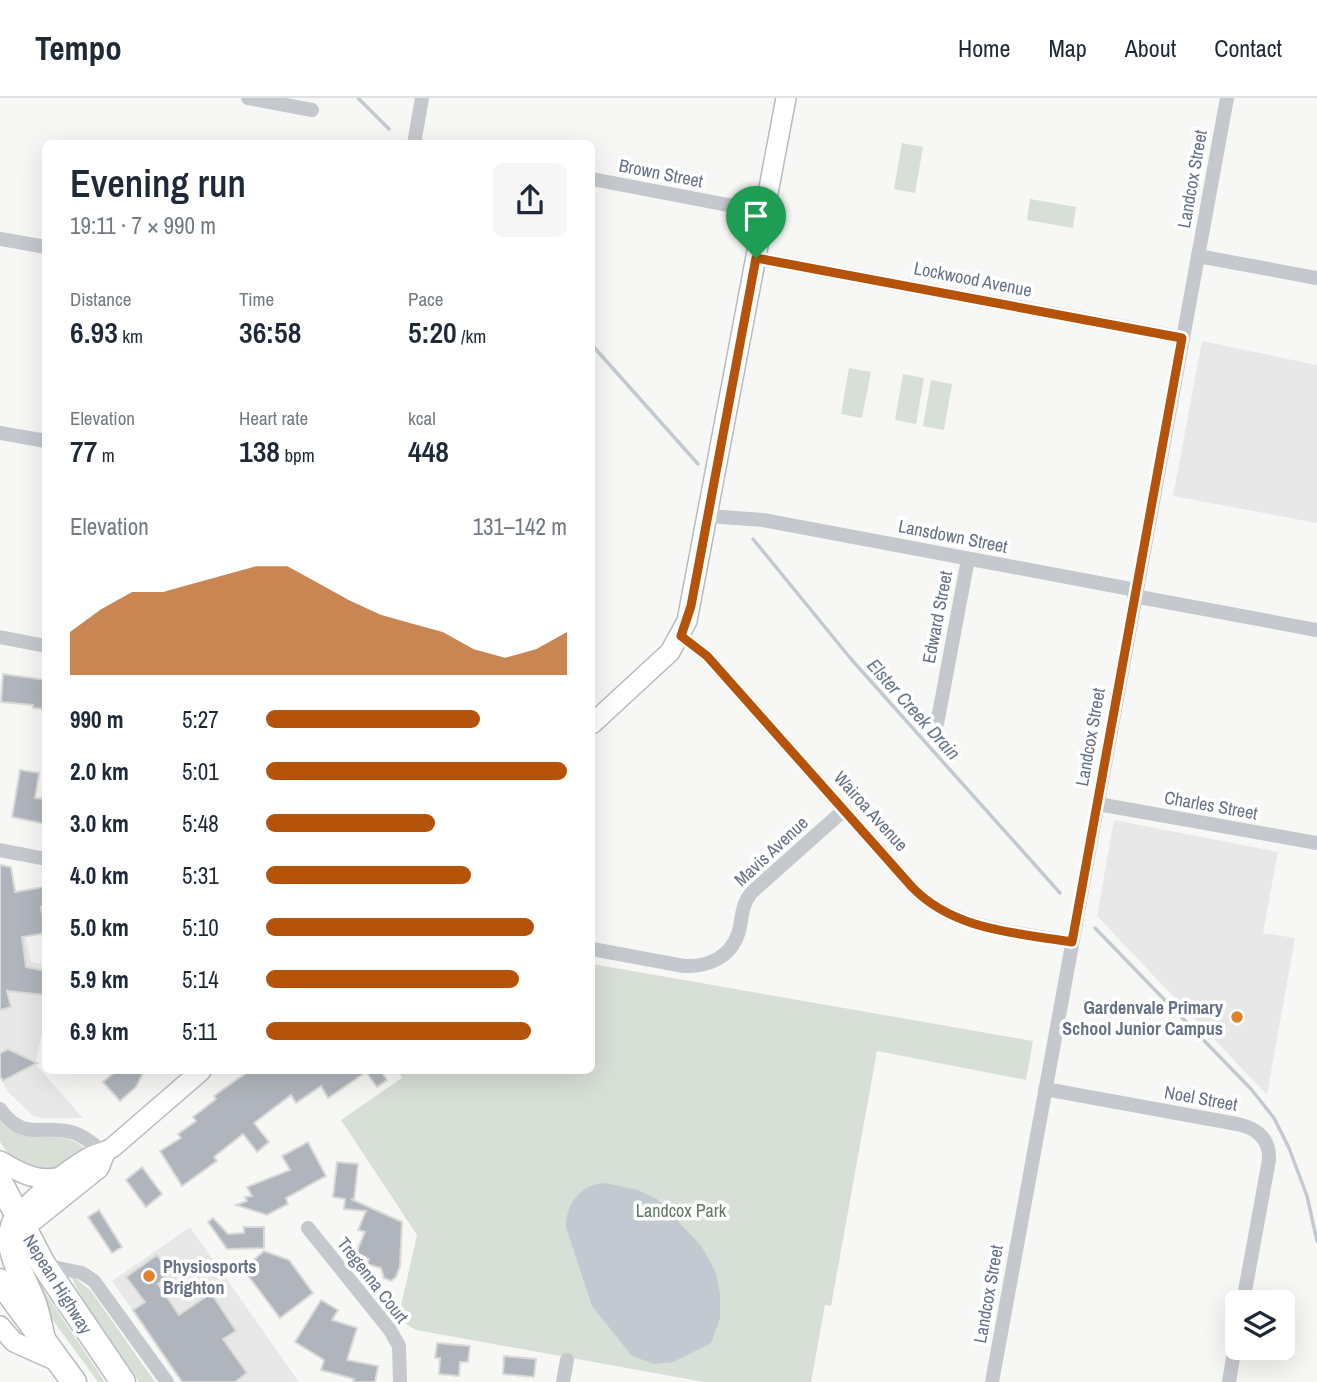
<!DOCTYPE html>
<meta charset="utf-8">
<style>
body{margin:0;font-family:"Archivo Narrow",sans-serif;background:#f6f6f7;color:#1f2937;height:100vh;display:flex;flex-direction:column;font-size:26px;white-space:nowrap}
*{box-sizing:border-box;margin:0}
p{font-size:23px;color:#747a83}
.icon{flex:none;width:38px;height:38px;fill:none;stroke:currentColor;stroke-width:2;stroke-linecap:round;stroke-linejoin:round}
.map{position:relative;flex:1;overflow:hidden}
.sheet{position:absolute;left:42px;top:42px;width:553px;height:934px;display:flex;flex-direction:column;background:#fff;border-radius:10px;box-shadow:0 7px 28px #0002}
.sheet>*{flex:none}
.buttons{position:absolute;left:1225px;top:1192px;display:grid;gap:14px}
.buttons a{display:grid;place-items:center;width:70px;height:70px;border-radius:10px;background:#fff;box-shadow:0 7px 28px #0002;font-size:35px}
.pin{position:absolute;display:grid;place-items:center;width:60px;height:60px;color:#fff;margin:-72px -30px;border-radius:50% 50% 50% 0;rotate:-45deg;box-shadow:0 0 7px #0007}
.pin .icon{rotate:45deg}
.round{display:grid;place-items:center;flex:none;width:74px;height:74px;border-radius:10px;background:#f6f6f7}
.headline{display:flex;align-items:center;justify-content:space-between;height:119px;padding:0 28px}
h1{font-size:38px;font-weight:600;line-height:52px}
.stats{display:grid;grid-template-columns:repeat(3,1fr);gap:10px;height:119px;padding:7px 28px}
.stats div{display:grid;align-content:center}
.stats b{font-size:30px;font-weight:600}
.stats small{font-size:19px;font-weight:400}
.stats p{font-size:19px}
.chart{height:196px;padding:14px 28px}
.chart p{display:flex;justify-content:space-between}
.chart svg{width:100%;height:126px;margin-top:7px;fill:#b45309;opacity:.7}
ul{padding:0 28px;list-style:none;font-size:23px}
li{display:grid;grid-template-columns:112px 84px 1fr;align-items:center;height:52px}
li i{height:18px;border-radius:9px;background:#b45309}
header{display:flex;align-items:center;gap:42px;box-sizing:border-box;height:98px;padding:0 35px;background:#fff;border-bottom:2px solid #e0e1e3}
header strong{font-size:33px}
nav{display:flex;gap:38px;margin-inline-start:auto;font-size:24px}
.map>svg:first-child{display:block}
.built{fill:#e8e8e8}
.green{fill:#d7dfd6}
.water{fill:#c3c9d0}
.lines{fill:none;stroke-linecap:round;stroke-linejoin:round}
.stream{stroke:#c3c9d0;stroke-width:3.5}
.building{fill:#b0b5bd;stroke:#d9d9d7;stroke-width:2}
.secondary-casing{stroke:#b8bac1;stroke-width:22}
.highway-casing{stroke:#b8babe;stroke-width:27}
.street{stroke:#c5c8cc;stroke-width:14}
.secondary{stroke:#fff;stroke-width:19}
.highway{stroke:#fff;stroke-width:24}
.route-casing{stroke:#fff;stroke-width:14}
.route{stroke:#b45309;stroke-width:9}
.poi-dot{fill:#e2812a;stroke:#fff;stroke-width:2.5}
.labels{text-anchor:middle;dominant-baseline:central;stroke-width:7;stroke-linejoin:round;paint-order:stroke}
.street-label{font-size:18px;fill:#677186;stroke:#fff}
.poi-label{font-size:18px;font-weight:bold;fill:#677186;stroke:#fff;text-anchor:end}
.park-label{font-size:18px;fill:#627862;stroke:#fff}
.water-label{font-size:19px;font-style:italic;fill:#687888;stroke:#fff}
</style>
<header>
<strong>Tempo</strong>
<nav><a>Home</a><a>Map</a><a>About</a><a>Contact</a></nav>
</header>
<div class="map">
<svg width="1317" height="1284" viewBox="0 0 1317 1284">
<rect width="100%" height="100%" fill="#f7f8f5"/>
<g class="built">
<path d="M 1202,243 L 1317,267 L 1317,425 L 1173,398 Z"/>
<path d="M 1114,722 L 1278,754 L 1263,835 L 1295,840 L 1267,997 L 1097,818 Z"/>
<path d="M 0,767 L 11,769 L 31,864 L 45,867 L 45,921 L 35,966 L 83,1020 L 41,1020 L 33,1018 L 7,993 L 0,978 Z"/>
<path d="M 190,1129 L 287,1267 L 299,1284 L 183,1284 L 112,1183 Z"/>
</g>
<g class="green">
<path d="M 902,45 L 923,49 L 915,95 L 894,91 Z"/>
<path d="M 1030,101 L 1076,109 L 1073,130 L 1027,122 Z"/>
<path d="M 849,270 L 871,274 L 862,320 L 841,316 Z"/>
<path d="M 903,276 L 924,280 L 916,326 L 895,322 Z"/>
<path d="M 931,282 L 952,286 L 944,332 L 923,328 Z"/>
<path d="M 592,866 L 1033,943 L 1026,982 L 877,953 L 831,1208 L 825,1207 L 811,1284 L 704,1284 L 416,1232 L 398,1221 L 417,1137 L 341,1022 L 402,980 L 398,973 L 592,973 Z"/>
<path d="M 0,1023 C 26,1051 64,1027 86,1052 L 60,1071 L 44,1075 L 14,1063 L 0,1044 Z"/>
<path d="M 74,1179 L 91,1193 L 155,1284 L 139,1284 L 81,1199 L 72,1180 Z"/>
<path d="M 42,1190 L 105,1284 L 98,1284 L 41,1206 L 36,1195 Z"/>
</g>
<path class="water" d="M 605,1085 L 638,1092 L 657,1101 L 702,1149 L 716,1175 L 720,1196 L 720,1221 L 711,1245 L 673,1264 L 654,1266 L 632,1258 L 592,1208 L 566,1129 C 566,1105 581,1086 605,1085 Z"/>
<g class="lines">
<g class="stream">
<path d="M 358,0 L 389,31"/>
<path d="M 592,247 L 698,366"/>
<path d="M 753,441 L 851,561 L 1060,795"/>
<path d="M 1095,830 L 1251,991 L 1274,1020 L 1289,1050 L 1307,1098 L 1317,1143"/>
</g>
</g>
<g class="building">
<path d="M 3,576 L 46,582 L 46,611 L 33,610 L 33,607 L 1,604 Z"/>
<path d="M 20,672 L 39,675 L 35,700 L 46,701 L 46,726 L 12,719 Z"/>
<path d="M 0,767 L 11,769 L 15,794 L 43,789 L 46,794 L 46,808 L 41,809 L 46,835 L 22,839 L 26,869 L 46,873 L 44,897 L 7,893 L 11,909 L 0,912 Z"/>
<path d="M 8,951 L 37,965 L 3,983 L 0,978 L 0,955 Z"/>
<path d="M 116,973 L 144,973 L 136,989 L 120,1003 L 103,984 Z"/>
<path d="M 249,973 L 381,973 L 387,982 L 377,989 L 366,974 L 328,1000 L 321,988 L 296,1005 L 291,997 L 254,1025 L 269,1044 L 257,1054 L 243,1036 L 214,1059 L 217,1063 L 182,1088 L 160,1053 L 181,1040 L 178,1036 L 196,1023 L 193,1019 L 216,1001 L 214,998 Z"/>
<path d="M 308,1044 L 326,1078 L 286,1100 L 288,1106 L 267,1117 L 236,1107 L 247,1103 L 245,1099 L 252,1098 L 247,1089 L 290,1072 L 282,1058 Z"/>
<path d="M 337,1064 L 358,1066 L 354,1102 L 351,1101 L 402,1124 L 400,1168 L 396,1179 L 391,1183 L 384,1180 L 381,1170 L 367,1166 L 369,1161 L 356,1155 L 365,1134 L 358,1132 L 366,1113 L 344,1111 L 345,1101 L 333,1099 Z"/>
<path d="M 142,1069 L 162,1096 L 146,1109 L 126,1082 Z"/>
<path d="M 99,1112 L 122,1149 L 112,1155 L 88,1119 Z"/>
<path d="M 213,1120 L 228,1136 L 244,1135 L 244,1129 L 264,1129 L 264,1150 L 227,1151 L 208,1124 Z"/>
<path d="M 264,1153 L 289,1162 L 313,1195 L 280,1220 L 243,1171 Z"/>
<path d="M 157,1157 L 171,1177 L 158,1186 L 179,1217 L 211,1195 L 236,1233 L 223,1241 L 247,1275 L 235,1284 L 182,1284 L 133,1212 L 145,1204 L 126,1179 Z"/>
<path d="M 321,1202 L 338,1212 L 332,1222 L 357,1230 L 347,1262 L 378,1268 L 375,1284 L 353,1284 L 354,1281 L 321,1272 L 324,1262 L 295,1244 Z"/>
<path d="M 437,1245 L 470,1248 L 468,1264 L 460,1264 L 459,1278 L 439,1276 L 440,1260 L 435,1260 Z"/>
<path d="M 504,1258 L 536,1261 L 534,1279 L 503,1276 Z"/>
</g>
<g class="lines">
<g class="secondary-casing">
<g id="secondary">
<path d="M 592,626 L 670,554 L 687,523 L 786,0"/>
<path d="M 0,1063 C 20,1075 40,1086 64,1078"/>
<path d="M 17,1119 C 33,1099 66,1073 88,1060 C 96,1055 105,1055 113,1049 L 201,973"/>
<path d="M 23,1131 L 99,1070 L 105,1055"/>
<path d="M 0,1228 L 14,1244 L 61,1265"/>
</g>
</g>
<g class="highway-casing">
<g id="highway">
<path d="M 0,1084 L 43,1166 L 123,1284"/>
<path d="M 17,1119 C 0,1148 23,1176 33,1203 C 38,1215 40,1229 43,1241"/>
<path d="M 0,1183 L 74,1284"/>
</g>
</g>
<g class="street">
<path d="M 248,0 L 312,12"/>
<path d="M 414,46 L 422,0"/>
<path d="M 592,81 L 764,114"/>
<path d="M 0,141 L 46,149"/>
<path d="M 1198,158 L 1317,180"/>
<path d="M 756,160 L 1183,240"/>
<path d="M 0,335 L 46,343"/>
<path d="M 708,418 L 763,422 L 1136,492"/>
<path d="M 1134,498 L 1317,532"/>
<path d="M 681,538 L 707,558 L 912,789 C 953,832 1016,834 1072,844"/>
<path d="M 0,539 L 46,548"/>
<path d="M 937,626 L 968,461"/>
<path d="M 1098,706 L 1317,745"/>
<path d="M 0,752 L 46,761"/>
<path d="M 592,851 L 684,868 C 707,869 730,860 738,836 C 743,821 740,808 752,794 L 844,712"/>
<path d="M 1045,991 L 1237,1026 C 1256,1030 1270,1040 1269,1062 L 1243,1204"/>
<path d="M 0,1011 C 24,1044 42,1026 71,1034 C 84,1037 95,1048 105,1055"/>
<path d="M 308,1130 L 390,1232 L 399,1248 L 400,1284"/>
<path d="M 44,1167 L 82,1175 L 94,1183 L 167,1284"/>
<path d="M 563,1284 L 567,1262"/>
<path d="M 992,1284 L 1227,0"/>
<path d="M 1229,1284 L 1237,1236"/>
</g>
<use href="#secondary" class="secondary"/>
<use href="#highway" class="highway"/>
</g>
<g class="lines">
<g class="route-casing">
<path id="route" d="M 756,160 L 1182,240 L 1072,844 C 1016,835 953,832 912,789 L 707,558 L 681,538 L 691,508 Z"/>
</g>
<use href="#route" class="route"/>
</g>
<g class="poi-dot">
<circle cx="1237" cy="919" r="7"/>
<circle cx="149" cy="1178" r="7"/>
</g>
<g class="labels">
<g class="street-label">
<text transform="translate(661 75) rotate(11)">Brown Street</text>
<text transform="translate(1192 81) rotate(-80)">Landcox Street</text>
<text transform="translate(973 181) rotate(11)">Lockwood Avenue</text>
<text transform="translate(953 438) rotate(11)">Lansdown Street</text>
<text transform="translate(937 519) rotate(-79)">Edward Street</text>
<text transform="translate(1090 639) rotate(-80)">Landcox Street</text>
<text transform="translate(1211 707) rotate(10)">Charles Street</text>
<text transform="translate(871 713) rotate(48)">Wairoa Avenue</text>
<text transform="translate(771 753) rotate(-43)">Mavis Avenue</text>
<text transform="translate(1201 1000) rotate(10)">Noel Street</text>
<text transform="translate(373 1182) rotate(52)">Tregenna Court</text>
<text transform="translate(58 1186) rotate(58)">Nepean Highway</text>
<text transform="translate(988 1196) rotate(-80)">Landcox Street</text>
</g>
<g class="poi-label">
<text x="1223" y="909">Gardenvale Primary<tspan x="1223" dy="21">School Junior Campus</tspan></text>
<text x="163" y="1168" text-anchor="start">Physiosports<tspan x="163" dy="21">Brighton</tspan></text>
</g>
<g class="park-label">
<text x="681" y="1112">Landcox Park</text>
</g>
<g class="water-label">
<text transform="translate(914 611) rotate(48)">Elster Creek Drain</text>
</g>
</g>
</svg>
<div class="buttons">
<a><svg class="icon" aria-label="layers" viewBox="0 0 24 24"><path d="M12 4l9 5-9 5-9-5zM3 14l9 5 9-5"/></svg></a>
</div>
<div class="pin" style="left:756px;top:160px;background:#1e9e55"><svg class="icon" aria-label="arrive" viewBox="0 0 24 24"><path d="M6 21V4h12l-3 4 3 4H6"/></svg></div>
<section class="sheet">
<div class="headline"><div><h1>Evening run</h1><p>19:11 · 7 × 990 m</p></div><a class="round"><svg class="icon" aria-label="share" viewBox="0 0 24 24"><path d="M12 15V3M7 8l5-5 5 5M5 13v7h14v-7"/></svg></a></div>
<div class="stats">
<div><p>Distance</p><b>6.93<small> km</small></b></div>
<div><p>Time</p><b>36:58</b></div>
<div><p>Pace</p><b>5:20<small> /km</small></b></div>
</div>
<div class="stats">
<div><p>Elevation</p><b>77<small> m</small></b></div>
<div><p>Heart rate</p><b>138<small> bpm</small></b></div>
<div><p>kcal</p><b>448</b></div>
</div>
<div class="chart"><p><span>Elevation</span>131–142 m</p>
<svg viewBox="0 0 160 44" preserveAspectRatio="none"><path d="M0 44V29L10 21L20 15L30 15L40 12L50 9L60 6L70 6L80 12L90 18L100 23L110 26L120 29L130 35L140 38L150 35L160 29V44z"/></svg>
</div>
<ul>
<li><b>990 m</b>5:27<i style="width:71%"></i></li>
<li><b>2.0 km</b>5:01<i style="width:100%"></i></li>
<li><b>3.0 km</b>5:48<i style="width:56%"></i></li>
<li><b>4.0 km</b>5:31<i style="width:68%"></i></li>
<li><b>5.0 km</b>5:10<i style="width:89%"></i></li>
<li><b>5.9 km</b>5:14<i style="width:84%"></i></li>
<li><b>6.9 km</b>5:11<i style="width:88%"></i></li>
</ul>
</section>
</div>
